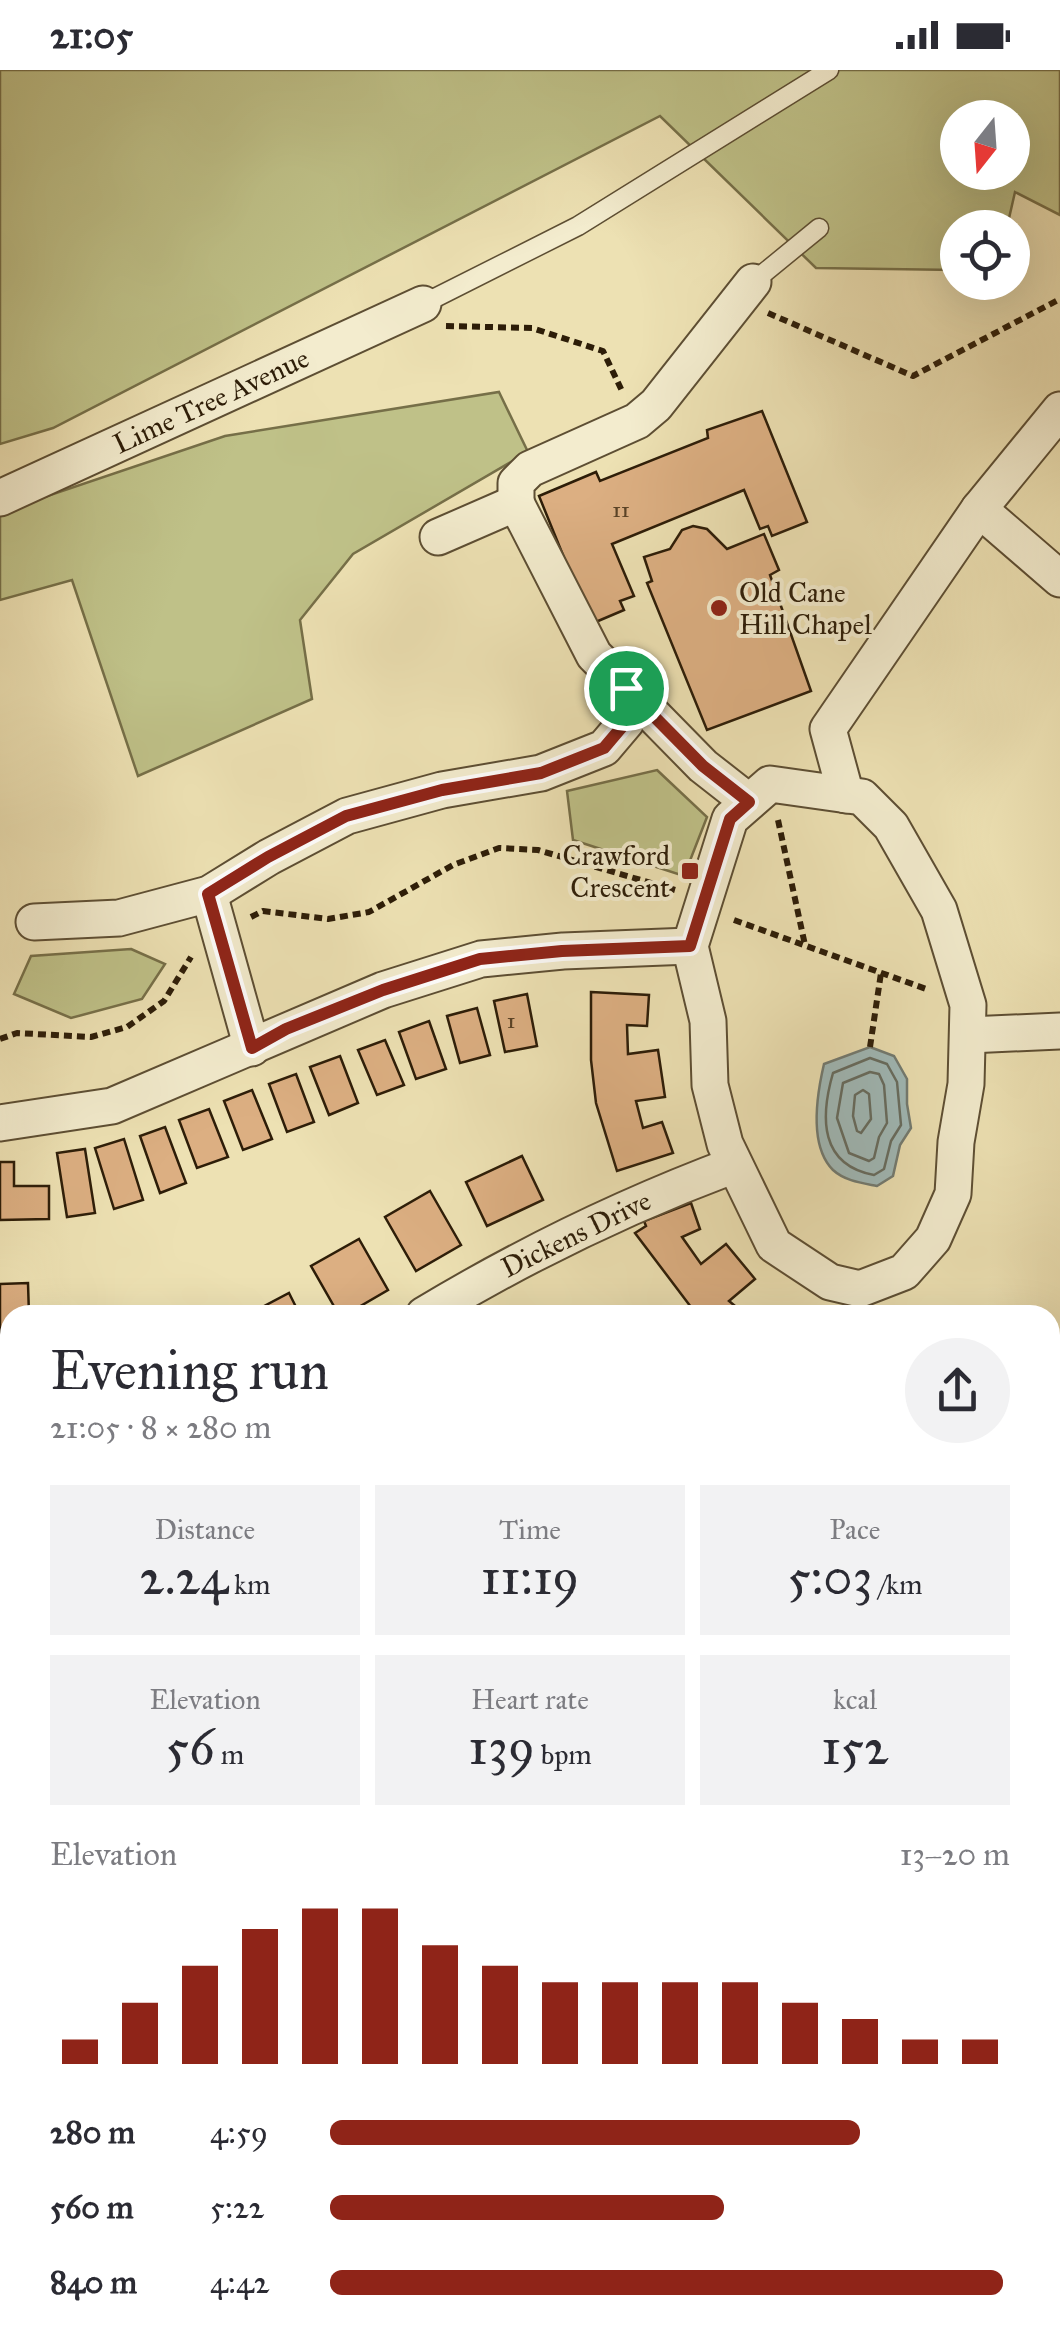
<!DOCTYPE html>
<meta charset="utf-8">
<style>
body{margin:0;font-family:"IM FELL Great Primer",serif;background:#f2f2f3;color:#2b2b33;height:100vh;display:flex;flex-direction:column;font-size:38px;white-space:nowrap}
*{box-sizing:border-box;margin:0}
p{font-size:32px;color:#7c7c81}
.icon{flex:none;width:55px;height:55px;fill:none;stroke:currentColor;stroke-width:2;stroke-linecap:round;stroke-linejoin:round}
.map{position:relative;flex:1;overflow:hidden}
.side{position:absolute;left:0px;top:1235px;width:1060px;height:1038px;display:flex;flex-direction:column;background:#fff;border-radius:30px 30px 0 0;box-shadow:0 10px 40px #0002}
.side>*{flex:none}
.needle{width:65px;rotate:197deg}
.fabs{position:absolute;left:940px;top:30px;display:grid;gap:20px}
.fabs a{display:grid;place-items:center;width:90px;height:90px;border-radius:50%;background:#fff;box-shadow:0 10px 40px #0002;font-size:50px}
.pin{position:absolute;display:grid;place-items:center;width:85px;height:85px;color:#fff;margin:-42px;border:5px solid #fff;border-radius:50%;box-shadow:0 2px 10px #0007}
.round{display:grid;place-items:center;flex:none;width:105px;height:105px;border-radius:52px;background:#f2f2f3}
.headline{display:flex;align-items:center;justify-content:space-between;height:170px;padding:0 50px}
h1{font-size:55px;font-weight:600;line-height:75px}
.stats{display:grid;grid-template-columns:repeat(3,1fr);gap:15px;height:170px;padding:10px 50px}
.stats div{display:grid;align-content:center;border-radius:0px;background:#f2f2f3;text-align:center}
.stats b{font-size:50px;font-weight:600}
.stats small{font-size:28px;font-weight:400}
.stats p{font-size:28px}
.chart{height:280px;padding:20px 50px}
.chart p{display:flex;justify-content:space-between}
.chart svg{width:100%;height:180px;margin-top:10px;stroke:#8f2418;stroke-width:6}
ul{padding:0 50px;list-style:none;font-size:32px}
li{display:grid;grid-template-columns:160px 120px 1fr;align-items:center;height:75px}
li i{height:25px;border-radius:12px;background:#8f2418}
.status{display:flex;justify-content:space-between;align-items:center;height:70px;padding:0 50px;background:#fff;direction:ltr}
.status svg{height:28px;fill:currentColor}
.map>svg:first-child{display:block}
.green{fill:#bfc188;stroke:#766f48;stroke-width:2.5;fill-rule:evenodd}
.water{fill:#a0bab9;stroke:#727b72;stroke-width:2.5}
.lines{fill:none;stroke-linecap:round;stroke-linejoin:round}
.shore{stroke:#666c60;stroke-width:2.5}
.building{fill:#dcaf82;stroke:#2d1d08;stroke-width:2.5}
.lane-casing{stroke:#5d4e33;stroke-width:21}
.street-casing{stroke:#5d4e33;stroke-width:39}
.path{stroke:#2d1d08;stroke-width:6;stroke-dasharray:8 5;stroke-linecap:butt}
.lane{stroke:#f3ecce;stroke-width:18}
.street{stroke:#f3ecce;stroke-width:35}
.route-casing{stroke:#fff;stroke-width:20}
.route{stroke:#8f2418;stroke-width:12}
.poi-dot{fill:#8f2418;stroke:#f3ecce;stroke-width:4}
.labels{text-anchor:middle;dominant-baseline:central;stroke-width:8;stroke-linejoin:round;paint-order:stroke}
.number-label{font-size:22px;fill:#594226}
.street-label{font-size:28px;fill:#2d1d08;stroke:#f3ecce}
.poi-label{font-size:28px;fill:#2d1d08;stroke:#f3ecce;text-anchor:start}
</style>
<div class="status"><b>21:05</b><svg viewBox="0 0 49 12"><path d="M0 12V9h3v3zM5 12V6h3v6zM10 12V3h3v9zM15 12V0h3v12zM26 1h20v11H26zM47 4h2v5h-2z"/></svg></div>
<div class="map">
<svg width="1060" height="2272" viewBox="0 0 1060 2272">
<rect width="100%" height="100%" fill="#ede1b3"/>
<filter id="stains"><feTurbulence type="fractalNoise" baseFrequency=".002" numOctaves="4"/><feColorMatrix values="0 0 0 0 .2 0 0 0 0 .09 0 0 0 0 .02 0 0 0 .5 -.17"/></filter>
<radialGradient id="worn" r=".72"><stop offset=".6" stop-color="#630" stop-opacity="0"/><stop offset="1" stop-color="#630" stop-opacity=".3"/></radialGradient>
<g class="green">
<path d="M 0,0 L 1060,0 L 1060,145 L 1015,122 L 1007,157 L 958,158 L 957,200 L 816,198 L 660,46 L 53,358 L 0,374 ZM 958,48 L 1012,48 L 1012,102 L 958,102 Z"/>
<path d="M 499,322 L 528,382 L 353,484 L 300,550 L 312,629 L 138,706 L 72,510 L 0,530 L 0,442 L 225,366 Z"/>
<path d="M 657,700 L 707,747 L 684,806 L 573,770 L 567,721 Z"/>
<path d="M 131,879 L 165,894 L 142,929 L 71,948 L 14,924 L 31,886 Z"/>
<path d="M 1060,1682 L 1060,2151 L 1050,2154 L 1050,1872 L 1059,1863 L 1053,1687 Z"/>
<path d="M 1050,2197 L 1060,2200 L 1060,2272 L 684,2272 L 718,2262 L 1050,2262 Z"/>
<path d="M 375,2262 L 382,2271 L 403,2272 L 168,2272 L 158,2263 Z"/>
</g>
<path class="water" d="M 870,977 L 894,986 L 907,1009 L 907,1034 L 911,1058 L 900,1075 L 893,1106 L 877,1116 C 862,1113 845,1111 833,1100 C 808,1075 817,1024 824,994 Z"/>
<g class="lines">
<g class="shore">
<path d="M 870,988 L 887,994 L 897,1012 L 901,1055 L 891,1071 L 884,1099 L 874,1105 C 820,1095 820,1048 833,1003 Z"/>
<path d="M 870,1002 L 879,1004 L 884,1015 L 887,1053 L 879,1067 L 874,1088 L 869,1091 L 849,1083 L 837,1048 L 843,1013 Z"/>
<path d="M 863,1020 L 869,1024 L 871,1049 L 861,1063 L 857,1061 L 853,1046 L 855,1025 Z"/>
</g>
</g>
<g class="building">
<path d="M 762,341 L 807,452 L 772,466 L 768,456 L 760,459 L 744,420 L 612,474 L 634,526 L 620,531 L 624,540 L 591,554 L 539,426 L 596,402 L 600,411 L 708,368 L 707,360 Z"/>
<path d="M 693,456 L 707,459 L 727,479 L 764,464 L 779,500 L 770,505 L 811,621 L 707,660 L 647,513 L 652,511 L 644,487 L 670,479 L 682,460 Z"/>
<path d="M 591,922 L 649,925 L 647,956 L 627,955 L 628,984 L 658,980 L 665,1027 L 636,1031 L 643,1058 L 662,1052 L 673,1083 L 617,1101 L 596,1033 L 591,990 Z"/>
<path d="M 527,924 L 537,976 L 505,982 L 494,931 Z"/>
<path d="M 477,938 L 490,985 L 460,993 L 447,946 Z"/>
<path d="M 429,951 L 446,999 L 416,1009 L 399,962 Z"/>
<path d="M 385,970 L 404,1015 L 377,1025 L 358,980 Z"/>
<path d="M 340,986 L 358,1033 L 329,1045 L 310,997 Z"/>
<path d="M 296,1004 L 314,1052 L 287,1062 L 269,1014 Z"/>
<path d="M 252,1020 L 272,1069 L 243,1080 L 224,1031 Z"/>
<path d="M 209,1039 L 228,1087 L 197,1098 L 179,1050 Z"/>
<path d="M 165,1057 L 186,1113 L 160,1123 L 140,1066 Z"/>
<path d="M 124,1069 L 143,1130 L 114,1139 L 95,1078 Z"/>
<path d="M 85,1079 L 95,1143 L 67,1147 L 57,1083 Z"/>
<path d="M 522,1086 L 543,1130 L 487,1156 L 466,1112 Z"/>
<path d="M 0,1092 L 14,1092 L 14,1116 L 49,1116 L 49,1149 L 0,1150 Z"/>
<path d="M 430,1121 L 461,1175 L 416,1201 L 385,1147 Z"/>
<path d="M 691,1133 L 700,1159 L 682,1167 L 701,1194 L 726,1174 L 755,1209 L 729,1231 L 746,1245 L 697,1245 L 635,1163 L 646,1156 L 644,1151 Z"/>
<path d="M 359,1169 L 388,1220 L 345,1245 L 339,1245 L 311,1196 Z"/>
<path d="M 28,1213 L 29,1245 L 10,1245 L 10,1271 L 0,1271 L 0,1214 Z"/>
<path d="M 289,1223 L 300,1245 L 247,1245 Z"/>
<path d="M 10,1339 L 10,1392 L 9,1393 L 0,1362 L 0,1341 Z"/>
<path d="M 0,1821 L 10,1822 L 10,1872 L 0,1872 Z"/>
<path d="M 10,1930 L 10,1982 L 0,1985 L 0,1933 Z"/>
</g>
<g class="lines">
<g class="lane-casing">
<g id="lane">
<path d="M 753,212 L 819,158"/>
<path d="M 423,234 L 578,156 L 829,0"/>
</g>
</g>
<g class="street-casing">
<g id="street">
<path d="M 0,428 L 423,234"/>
<path d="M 516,433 L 516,413 L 530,399 L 637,351 L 656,335 L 753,212"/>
<path d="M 979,439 L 1060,509"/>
<path d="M 438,467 L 516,433 L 594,585 L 703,696 L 749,732"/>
<path d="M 770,714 L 862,727 L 891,756 L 939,840 L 968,935 L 966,1014 L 956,1072 L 953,1124 L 933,1169 L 904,1202 L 860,1219 L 830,1212 L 774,1175 L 725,1074 L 710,1015 L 708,951 L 690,876 L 730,749 Z"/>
<path d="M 846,725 L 828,659 L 979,439 L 1060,340"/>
<path d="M 209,824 L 252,978"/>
<path d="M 34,852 L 119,848 L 209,824 L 269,787 L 347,746 L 442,720 L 541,703 L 604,678 L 626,652 L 626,618"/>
<path d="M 969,965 L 1060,961"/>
<path d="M 0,1053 L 112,1036 L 383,920 L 481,889 L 563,881 L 690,876"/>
<path d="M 424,1245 C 522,1186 627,1135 734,1095"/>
<path d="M 0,1418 L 10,1415"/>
<path d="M 1050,1460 L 1060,1463"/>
<path d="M 0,1503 L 10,1522"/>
<path d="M 0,1895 L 10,1895"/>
<path d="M 1050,2180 L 1060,2185"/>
<path d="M 276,2262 L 306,2272"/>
<path d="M 827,2272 L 850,2262"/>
</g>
</g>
<g class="path">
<path d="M 768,243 L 913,306 L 1060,229"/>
<path d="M 446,256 L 532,258 L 603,281 L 623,323"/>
<path d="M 778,750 L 805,875"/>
<path d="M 251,847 L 263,841 L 328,849 L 369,842 L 453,795 L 499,778 L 538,780 L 675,820"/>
<path d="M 734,850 L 929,920"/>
<path d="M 0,969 L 17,963 L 91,967 L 127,957 L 164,931 L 191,887"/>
<path d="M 870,977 L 881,903"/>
<path d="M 1050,1653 L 1060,1648"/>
<path d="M 0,1670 L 10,1696"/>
<path d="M 1050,2053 L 1060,2052"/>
<path d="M 1050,2120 L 1060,2120"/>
<path d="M 0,2126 L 10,2124"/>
</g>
<use href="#lane" class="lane"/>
<use href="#street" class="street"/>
</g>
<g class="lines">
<g class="route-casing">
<path id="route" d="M 626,618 L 703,696 L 749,732 L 730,749 L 690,876 L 562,881 L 480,889 L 383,920 L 286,959 L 252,978 L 208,824 L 268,787 L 346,746 L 442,720 L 541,703 L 604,678 L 626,652 Z"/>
</g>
<use href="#route" class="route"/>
</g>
<g class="poi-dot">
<circle cx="719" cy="538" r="10"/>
<rect x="680" y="791" width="20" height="20" rx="5"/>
</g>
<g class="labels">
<g class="number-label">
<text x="621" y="439">11</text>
<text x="511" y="950">1</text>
</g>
<g class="street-label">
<text transform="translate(211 331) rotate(-25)">Lime Tree Avenue</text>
<text transform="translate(576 1164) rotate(-26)">Dickens Drive</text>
</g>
<g class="poi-label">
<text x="739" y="522">Old Cane<tspan x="739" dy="32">Hill Chapel</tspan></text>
<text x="670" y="785" text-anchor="end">Crawford<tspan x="670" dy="32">Crescent</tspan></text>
</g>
</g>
<rect width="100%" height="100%" filter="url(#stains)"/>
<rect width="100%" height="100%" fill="url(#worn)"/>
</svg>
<div class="fabs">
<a><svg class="needle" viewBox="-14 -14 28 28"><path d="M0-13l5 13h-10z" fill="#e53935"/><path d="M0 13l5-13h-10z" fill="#7c7c81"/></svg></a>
<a><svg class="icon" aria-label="locate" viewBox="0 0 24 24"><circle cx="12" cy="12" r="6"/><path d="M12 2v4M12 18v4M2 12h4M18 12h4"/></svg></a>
</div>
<div class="pin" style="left:626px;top:618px;background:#1e9e55"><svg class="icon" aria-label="arrive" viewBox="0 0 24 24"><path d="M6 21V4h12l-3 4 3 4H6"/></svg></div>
<section class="side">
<div class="headline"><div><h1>Evening run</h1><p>21:05 · 8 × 280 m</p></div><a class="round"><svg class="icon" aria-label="share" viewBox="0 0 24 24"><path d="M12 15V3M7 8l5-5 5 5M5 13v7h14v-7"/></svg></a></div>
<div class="stats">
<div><p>Distance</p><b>2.24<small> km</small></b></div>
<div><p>Time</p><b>11:19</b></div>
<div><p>Pace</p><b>5:03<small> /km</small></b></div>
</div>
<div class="stats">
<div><p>Elevation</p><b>56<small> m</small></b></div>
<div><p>Heart rate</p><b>139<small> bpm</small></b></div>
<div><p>kcal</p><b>152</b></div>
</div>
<div class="chart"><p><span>Elevation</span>13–20 m</p>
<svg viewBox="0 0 160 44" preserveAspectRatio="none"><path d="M5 44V38M15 44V29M25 44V20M35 44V11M45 44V6M55 44V6M65 44V15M75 44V20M85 44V24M95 44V24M105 44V24M115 44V24M125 44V29M135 44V33M145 44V38M155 44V38"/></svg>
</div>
<ul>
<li><b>280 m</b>4:59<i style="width:78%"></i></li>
<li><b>560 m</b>5:22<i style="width:58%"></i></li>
<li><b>840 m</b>4:42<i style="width:99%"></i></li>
</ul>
</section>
</div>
